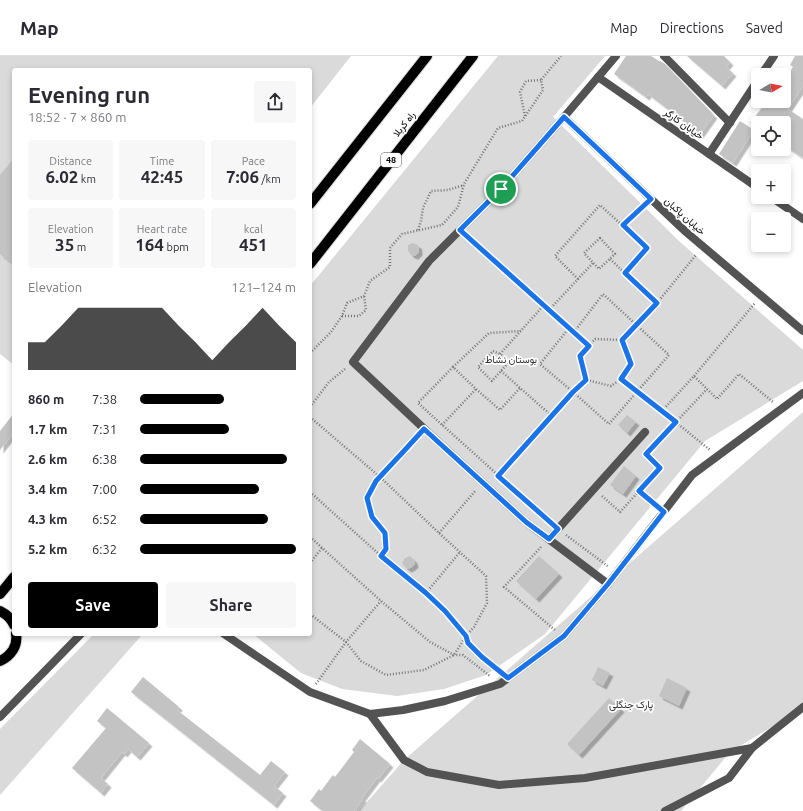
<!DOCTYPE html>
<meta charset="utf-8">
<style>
body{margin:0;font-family:Ubuntu,Vazirmatn,sans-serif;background:#f7f7f7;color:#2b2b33;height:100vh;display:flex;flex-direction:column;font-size:15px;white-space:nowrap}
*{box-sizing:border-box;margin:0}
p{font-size:13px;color:#7c7c81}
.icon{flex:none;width:22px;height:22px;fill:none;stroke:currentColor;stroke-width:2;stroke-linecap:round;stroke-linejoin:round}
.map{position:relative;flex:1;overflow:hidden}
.sheet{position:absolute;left:12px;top:12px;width:300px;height:568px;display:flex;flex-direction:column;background:#fff;border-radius:4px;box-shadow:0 2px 6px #0003}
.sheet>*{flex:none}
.needle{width:26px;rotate:80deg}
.controls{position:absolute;left:751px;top:12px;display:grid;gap:8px}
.controls a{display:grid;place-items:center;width:40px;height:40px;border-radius:4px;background:#fff;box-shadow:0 2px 6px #0003;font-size:20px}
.pin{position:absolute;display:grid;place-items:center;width:34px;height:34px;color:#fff;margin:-17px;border:2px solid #fff;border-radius:50%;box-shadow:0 1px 4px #0007}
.round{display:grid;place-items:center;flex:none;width:42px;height:42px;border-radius:4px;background:#f7f7f7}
.summary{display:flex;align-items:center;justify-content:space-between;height:68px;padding:0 16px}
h1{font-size:22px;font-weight:700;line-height:30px}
.figures{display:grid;grid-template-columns:repeat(3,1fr);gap:6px;height:68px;padding:4px 16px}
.figures div{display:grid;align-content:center;border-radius:4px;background:#f7f7f7;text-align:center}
.figures b{font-size:17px;font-weight:700}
.figures small{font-size:11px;font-weight:400}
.figures p{font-size:11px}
.chart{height:112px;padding:8px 16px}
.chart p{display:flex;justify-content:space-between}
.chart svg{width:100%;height:72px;margin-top:4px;fill:#000;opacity:.7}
.button{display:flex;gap:8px;margin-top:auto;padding:8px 16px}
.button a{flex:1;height:46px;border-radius:4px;background:#000;color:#fff;font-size:16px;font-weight:700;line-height:46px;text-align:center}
.button a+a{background:#f7f7f7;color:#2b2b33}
ul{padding:0 16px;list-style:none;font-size:13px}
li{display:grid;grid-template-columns:64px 48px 1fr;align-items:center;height:30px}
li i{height:10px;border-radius:5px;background:#000}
header{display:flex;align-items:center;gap:24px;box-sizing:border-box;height:56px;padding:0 20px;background:#fff;border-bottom:1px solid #e1e1e2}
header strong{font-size:19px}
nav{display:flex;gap:22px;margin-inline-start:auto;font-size:14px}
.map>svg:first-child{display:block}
.green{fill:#dadada}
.building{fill:#c3c3c3;filter:url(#shadow)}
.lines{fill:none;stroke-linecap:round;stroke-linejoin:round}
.primary-casing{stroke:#dbdbdb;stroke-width:12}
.path{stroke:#757575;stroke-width:2.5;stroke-dasharray:1 2;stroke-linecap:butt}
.minor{stroke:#535353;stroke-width:8}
.primary{stroke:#000;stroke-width:10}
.route-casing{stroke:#fff;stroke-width:8}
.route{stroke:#1a73e8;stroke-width:5}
.labels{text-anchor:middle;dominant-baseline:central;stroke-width:3.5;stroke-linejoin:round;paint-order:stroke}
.shield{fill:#fff;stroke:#4c4c4c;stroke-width:1}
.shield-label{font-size:9px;font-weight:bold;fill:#000}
.street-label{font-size:10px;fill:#000;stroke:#fff}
.park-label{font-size:10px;fill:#313131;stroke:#fff}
</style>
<header>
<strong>Map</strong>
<nav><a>Map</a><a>Directions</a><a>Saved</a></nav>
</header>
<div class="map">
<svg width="803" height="755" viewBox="0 0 803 755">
<defs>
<filter id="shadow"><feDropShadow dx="3.5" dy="3.5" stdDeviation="0" flood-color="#0004"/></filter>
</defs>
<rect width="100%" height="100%" fill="#fff"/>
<g class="green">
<path d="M 0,0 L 351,0 L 310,52 L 310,14 L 14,14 L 14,309 L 0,298 Z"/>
<path d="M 498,0 L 605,0 L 553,61 L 679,185 L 803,294 L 803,325 L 705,385 L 545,578 L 486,619 L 444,633 L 397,640 L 342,633 L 301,617 L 253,578 L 310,578 L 310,230 Z"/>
<path d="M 803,356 L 803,652 L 730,696 L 681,755 L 359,755 L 404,704 Z"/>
<path d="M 94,578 L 142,578 L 142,579 L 0,739 L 0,673 Z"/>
</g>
<g class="building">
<path d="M 626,0 L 651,0 L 659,5 L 660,5 L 665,8 L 711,56 L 711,57 L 714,59 L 699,80 L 685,69 L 686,67 L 648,38 L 646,41 L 614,18 Z"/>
<path d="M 687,0 L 724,0 L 730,6 L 726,11 L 733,17 L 722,30 Z"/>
<path d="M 795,0 L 803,0 L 803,30 L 788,53 L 803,63 L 803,102 L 784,89 L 784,67 L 750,67 L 767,45 L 784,45 L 784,24 L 793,11 L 790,9 Z"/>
<path d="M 740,65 L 754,74 L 733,107 L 719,98 Z"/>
<path d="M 14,102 L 14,209 L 0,198 L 0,119 Z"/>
<path d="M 413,187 L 418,189 L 419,193 L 419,196 L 415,200 L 411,199 L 408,195 L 408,189 Z"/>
<path d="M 14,357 L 14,376 L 0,394 L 0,375 Z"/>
<path d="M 627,359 L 636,366 L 627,377 L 618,369 Z"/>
<path d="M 624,410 L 636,420 L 623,438 L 610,429 Z"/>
<path d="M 410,500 L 414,504 L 415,508 L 412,511 L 408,513 L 404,510 L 402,507 L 405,502 Z"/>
<path d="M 539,500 L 559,518 L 536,543 L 516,525 Z"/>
<path d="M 598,611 L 610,617 L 603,630 L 592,624 Z"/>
<path d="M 143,621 L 179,651 L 177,654 L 260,719 L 271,705 L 285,716 L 274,730 L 283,737 L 274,749 L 131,636 Z"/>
<path d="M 667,622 L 687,632 L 679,650 L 659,640 Z"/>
<path d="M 609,642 L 621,653 L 579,699 L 567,688 Z"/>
<path d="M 107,652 L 149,687 L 137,701 L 128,693 L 124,698 L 122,696 L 101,722 L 108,728 L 101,737 L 72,712 L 106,672 L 97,665 Z"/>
<path d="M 360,683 L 390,708 L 378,723 L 377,722 L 362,742 L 363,743 L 354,755 L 323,755 L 310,745 L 319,733 L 321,735 L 333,719 L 335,721 L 354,696 L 352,694 Z"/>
</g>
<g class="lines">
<g class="primary-casing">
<g id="primary">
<path d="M 310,148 L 427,0"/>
<path d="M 310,208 L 473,0"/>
<path d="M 0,538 L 14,521"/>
<path d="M 0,555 C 6,558 11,562 14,569"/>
<path d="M 0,605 C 11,600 18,590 16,578"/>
</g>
</g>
<g class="path">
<path d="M 525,60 L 520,36 L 526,25 L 541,24"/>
<path d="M 623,169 L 643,151"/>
<path d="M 418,174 L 421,165 L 423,152 L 431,135 L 448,134 L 464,129"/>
<path d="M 468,181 L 569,272 L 540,308 L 573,336 L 552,360"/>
<path d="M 600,182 L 615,198 L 599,213 L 584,197 Z"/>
<path d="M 578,223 L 555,200 L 600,149 L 647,192 L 625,217"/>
<path d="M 657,247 L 696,199"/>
<path d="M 549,254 L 593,207"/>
<path d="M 342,260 L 359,260 L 366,254 L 364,240"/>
<path d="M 569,272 L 589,290 L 595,283 L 621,284 L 657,247 L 610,203"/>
<path d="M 574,276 L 603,238 L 669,299 L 609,368 L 573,336 L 587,324 L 580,300 L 589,290"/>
<path d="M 621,284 L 631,309 L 621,323 L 662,355 L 694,320 L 717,343 L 739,318 L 773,346"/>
<path d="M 493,295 L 500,298 L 509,306 L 492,325 L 478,311 Z"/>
<path d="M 310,297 L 331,276 L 342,260 L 347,247 L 364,240 L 370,225 L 390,211 L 390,192 L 402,178 L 442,169 L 458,151 L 464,128 L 498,72 L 522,65 L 543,34 L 541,24 L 561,0"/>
<path d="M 500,298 L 544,249"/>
<path d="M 453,311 L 489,277 L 521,275"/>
<path d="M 501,315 L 520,332"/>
<path d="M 694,320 L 755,247"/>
<path d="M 587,324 L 611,330 L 621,323"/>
<path d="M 310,351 L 329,326 L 345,313"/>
<path d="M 662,355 L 710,394"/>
<path d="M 310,361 L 380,421 L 439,477 L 486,520 L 487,547 L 474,571 L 466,580 L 454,599 L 424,614 L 386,619 L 361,605 L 346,586 L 310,558"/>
<path d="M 442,369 L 476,333"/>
<path d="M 499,420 L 552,360 L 520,332 L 500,354 L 476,333 L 453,311 L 418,347 L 550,466"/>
<path d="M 639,435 L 655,449"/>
<path d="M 310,436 L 381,500 L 426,537 L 445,555 L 466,580 L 468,587 L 482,601 L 500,616"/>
<path d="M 602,440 L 620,456 L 660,412 L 646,398 L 707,333"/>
<path d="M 439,477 L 476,434"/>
<path d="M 566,479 L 609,511"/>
<path d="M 310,481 L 381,545 L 430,586 L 454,599 L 463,599 L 490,620"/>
<path d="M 541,491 L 504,531 L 555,574"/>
<path d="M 381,500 L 386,493 L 385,477 L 372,461 L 367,442 L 376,425 L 417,381"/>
<path d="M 310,507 L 322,492"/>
<path d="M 426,537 L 460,496"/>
<path d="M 316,628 L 346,586 L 381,545"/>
</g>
<g class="minor">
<path d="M 616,0 L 564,61 L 686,176 L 803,275"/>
<path d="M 664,0 L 730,67"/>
<path d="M 761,19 L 774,0"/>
<path d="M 598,21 L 758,132"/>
<path d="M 564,61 L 501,133 L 429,205 L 353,306 L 433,381 L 526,466 L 608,528"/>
<path d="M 709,98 L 758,24"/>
<path d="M 771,141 L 803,163"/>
<path d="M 549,483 L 645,376"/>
<path d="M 224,578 L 310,636 L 370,658 L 404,704 L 427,716 L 499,729 L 585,722 L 752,692 L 803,651"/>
<path d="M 370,658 L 403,654 L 445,645 L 500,628 L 564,580 L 608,528 L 692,419 L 803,337"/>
<path d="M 0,661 L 81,578"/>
<path d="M 665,755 L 729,722 L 752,692"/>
</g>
<use href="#primary" class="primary"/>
</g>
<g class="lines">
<g class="route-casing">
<path id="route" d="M 564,61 L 651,143 L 623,169 L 647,192 L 625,217 L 657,247 L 622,284 L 631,308 L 621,323 L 676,366 L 646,398 L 660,412 L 639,435 L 664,456 L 608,528 L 564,580 L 508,622 L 482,601 L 468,587 L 466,580 L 445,555 L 426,537 L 381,500 L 386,493 L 385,477 L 372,461 L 367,442 L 376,425 L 403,396 L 424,373 L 526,466 L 549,483 L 558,473 L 498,420 L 573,336 L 586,324 L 580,300 L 589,290 L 460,174 L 501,133 Z"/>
</g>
<use href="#route" class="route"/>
</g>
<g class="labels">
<rect class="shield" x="381" y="97" width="20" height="14" rx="3"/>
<g class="shield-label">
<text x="391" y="104">48</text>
</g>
<g class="street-label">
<text transform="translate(404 68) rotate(-52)">راه کربلا</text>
<text transform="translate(684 68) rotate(35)">خیابان کارگر</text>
<text transform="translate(685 160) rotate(42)">خیابان پاکبان</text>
</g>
<g class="park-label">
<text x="511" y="303">بوستان نشاط</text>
<text x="631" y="648">پارک جنگلی</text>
</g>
</g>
</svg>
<div class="controls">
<a><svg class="needle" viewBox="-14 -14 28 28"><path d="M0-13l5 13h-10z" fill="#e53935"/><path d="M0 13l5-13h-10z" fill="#7c7c81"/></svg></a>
<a><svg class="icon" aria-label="locate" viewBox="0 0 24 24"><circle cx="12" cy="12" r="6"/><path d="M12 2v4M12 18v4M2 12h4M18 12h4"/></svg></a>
<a>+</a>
<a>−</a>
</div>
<div class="pin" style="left:501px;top:133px;background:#1e9e55"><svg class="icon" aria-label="arrive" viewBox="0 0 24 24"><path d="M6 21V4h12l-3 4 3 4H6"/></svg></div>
<section class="sheet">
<div class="summary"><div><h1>Evening run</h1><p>18:52 · 7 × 860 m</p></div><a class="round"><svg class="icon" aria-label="share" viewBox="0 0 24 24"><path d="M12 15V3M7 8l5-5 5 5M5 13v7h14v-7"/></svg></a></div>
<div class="figures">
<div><p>Distance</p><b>6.02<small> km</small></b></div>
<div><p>Time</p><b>42:45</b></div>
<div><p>Pace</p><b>7:06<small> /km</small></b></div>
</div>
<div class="figures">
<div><p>Elevation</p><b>35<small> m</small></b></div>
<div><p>Heart rate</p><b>164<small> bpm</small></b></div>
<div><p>kcal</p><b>451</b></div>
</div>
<div class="chart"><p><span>Elevation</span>121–124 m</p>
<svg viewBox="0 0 160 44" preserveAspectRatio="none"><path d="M0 44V27L10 27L20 17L30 6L40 6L50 6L60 6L70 6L80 6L90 17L100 27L110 38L120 27L130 17L140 6L150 17L160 27V44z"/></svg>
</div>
<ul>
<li><b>860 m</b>7:38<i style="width:54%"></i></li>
<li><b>1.7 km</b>7:31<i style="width:57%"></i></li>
<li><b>2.6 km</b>6:38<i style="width:94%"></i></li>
<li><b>3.4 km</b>7:00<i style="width:76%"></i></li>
<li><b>4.3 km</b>6:52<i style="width:82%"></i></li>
<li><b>5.2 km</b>6:32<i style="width:100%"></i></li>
</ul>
<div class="button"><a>Save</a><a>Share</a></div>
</section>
</div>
